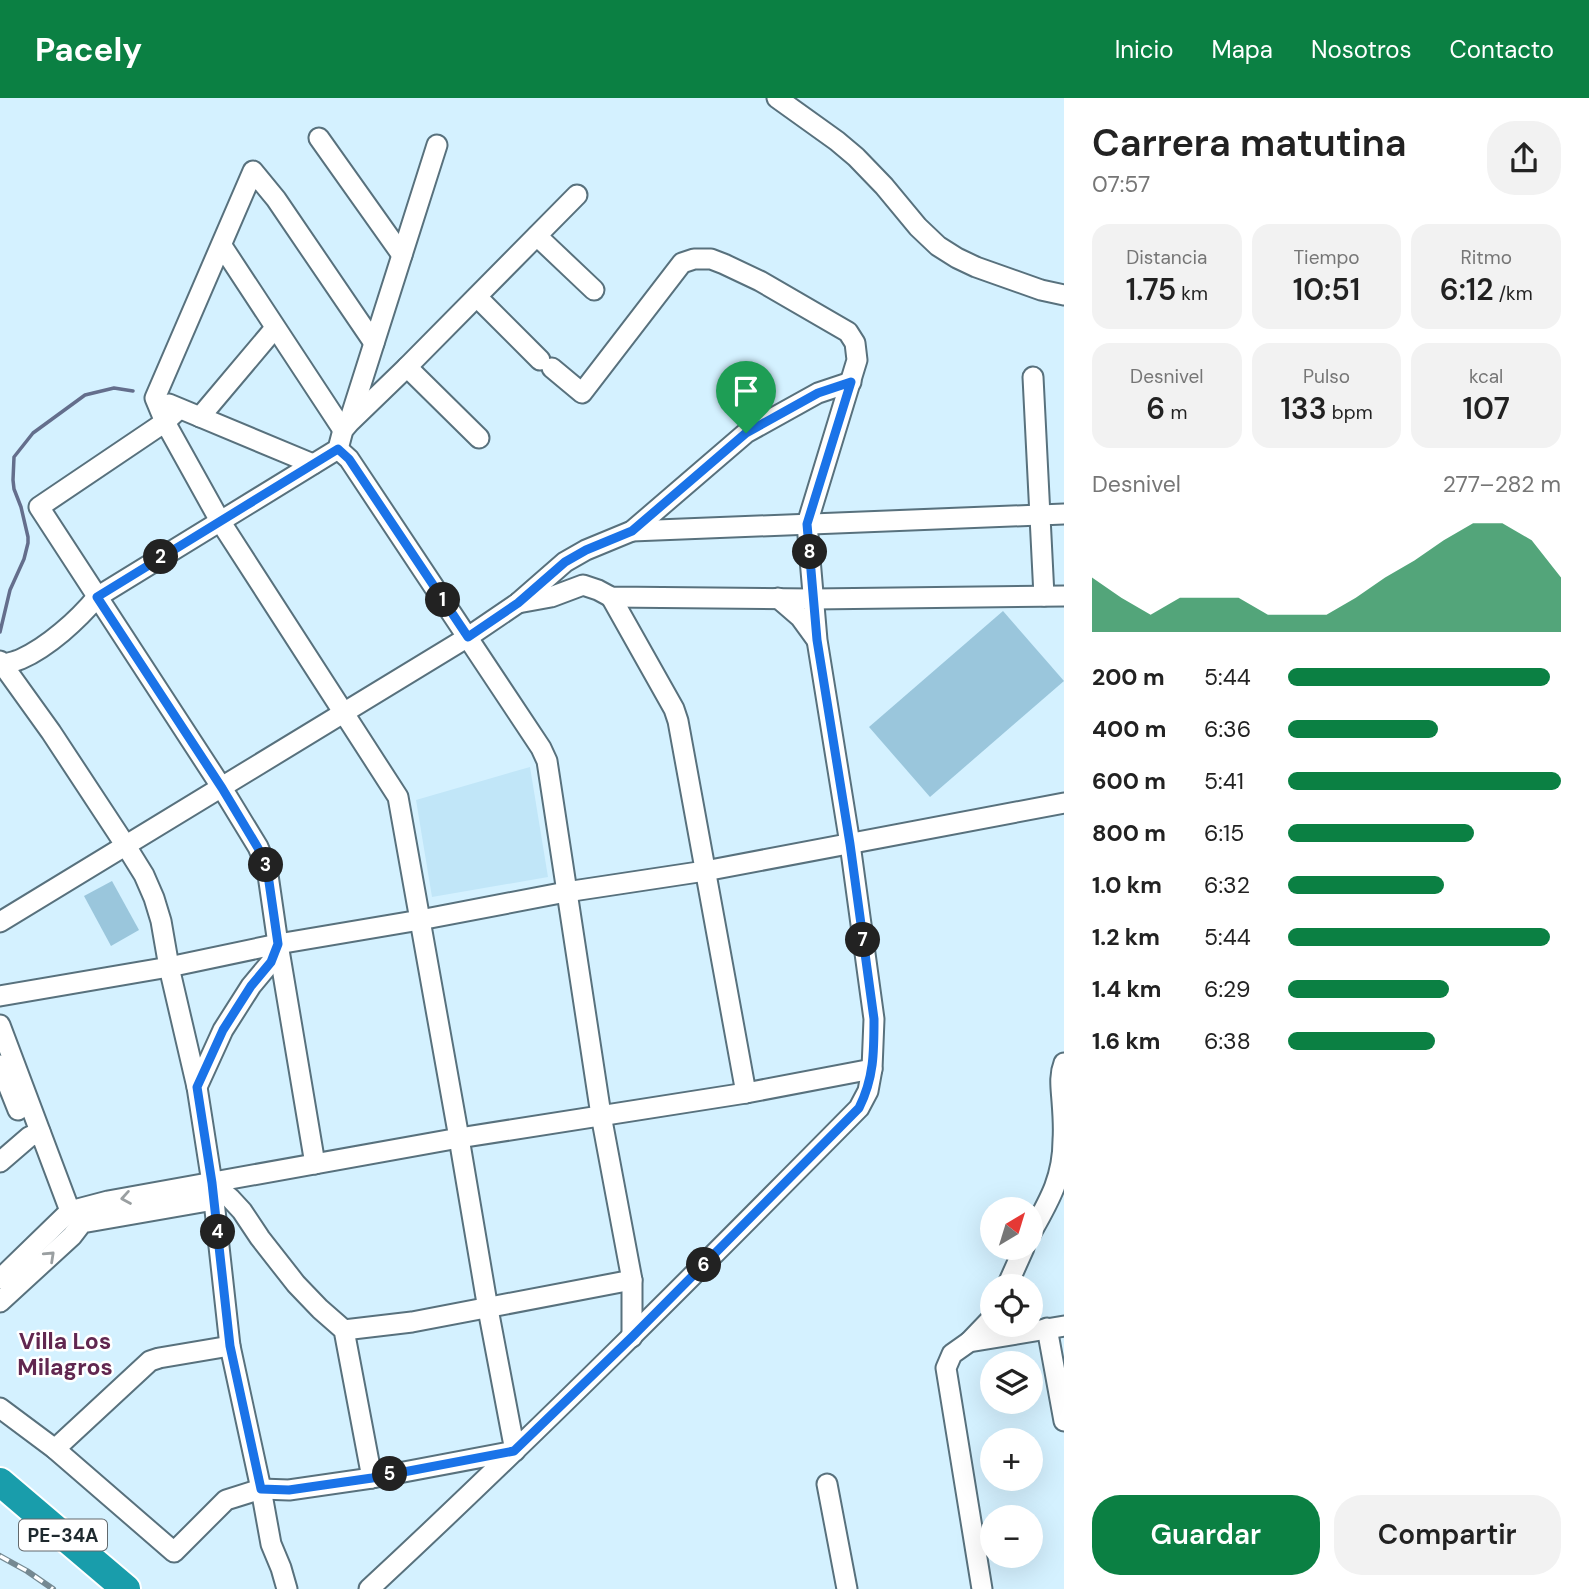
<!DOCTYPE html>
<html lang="es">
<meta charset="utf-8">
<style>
body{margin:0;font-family:"DM Sans",sans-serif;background:#f2f2f2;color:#222;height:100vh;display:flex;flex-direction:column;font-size:26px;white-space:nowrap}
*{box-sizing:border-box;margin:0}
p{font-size:23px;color:#767676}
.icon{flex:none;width:38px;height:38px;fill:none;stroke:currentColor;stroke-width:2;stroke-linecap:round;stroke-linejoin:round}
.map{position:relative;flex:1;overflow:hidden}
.drawer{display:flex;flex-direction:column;background:#fff;width:525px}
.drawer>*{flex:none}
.needle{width:46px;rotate:38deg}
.fabs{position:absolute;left:980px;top:1099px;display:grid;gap:14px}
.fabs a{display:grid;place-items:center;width:63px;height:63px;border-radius:50%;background:#fff;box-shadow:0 7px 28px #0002;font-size:35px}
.pin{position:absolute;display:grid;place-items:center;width:60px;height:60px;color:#fff;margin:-72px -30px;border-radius:50% 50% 50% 0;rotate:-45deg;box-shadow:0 0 7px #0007}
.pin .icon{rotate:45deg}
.km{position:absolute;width:35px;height:35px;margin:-18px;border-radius:50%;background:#222;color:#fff;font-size:19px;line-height:35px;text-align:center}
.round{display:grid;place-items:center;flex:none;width:74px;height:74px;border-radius:28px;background:#f2f2f2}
.headline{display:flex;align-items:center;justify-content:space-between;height:119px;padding:0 28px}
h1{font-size:38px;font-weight:600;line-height:52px}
.stats{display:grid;grid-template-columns:repeat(3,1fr);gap:10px;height:119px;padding:7px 28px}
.stats div{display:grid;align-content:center;border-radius:18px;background:#f2f2f2;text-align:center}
.stats b{font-size:30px;font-weight:600}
.stats small{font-size:19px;font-weight:400}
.stats p{font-size:19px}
.chart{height:196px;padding:14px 28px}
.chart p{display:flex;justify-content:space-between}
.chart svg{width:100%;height:126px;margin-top:7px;fill:#0b8043;opacity:.7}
.button{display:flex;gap:14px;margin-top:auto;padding:14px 28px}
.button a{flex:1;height:80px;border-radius:28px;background:#0b8043;color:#fff;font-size:28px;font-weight:600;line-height:80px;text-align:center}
.button a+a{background:#f2f2f2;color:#222}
ul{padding:0 28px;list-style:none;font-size:23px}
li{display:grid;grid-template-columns:112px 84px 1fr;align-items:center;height:52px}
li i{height:18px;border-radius:9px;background:#0b8043}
header{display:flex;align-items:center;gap:42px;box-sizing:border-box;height:98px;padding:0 35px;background:#0b8043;color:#fff}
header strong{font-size:33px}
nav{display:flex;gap:38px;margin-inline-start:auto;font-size:24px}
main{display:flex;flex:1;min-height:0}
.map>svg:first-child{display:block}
.built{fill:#c1e6f8}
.green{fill:#9ac6dc}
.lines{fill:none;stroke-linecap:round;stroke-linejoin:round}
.stream{stroke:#646e8c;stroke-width:3.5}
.minor-casing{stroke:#58717d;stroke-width:23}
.highway-casing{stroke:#fff;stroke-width:32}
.minor{stroke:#fff;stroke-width:19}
.highway{stroke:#199dab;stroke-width:28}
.rail-casing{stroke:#758992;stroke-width:6}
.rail{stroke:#fff;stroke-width:3.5;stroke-dasharray:10;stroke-linecap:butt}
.oneway{stroke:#9a9fa1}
.route-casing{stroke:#fff;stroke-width:14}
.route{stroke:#1a73e8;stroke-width:9}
.labels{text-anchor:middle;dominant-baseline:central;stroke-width:5;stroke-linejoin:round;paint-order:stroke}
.shield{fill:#fff;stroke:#62696d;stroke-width:2}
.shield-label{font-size:19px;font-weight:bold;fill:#1e292e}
.neighbourhood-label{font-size:23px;font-weight:bold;fill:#612750;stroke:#fff}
</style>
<header>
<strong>Pacely</strong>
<nav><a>Inicio</a><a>Mapa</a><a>Nosotros</a><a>Contacto</a></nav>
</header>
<main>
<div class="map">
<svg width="1064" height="1491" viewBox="0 0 1064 1491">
<rect width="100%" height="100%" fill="#d4f1ff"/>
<path class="built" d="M 530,669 L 548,779 L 432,799 L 416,702 Z"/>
<g class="green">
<path d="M 1003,513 L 1064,583 L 930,699 L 869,629 Z"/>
<path d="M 112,783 L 139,832 L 111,848 L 84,798 Z"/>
</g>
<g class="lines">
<path class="stream" d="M 0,534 L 10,492 L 24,461 L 28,445 L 28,439 L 21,409 L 14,391 L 13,382 L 14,359 L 33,335 L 85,297 L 114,290 L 133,293"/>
<g class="minor-casing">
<g id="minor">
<path d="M 777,0 L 837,43 L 856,59 L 884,88 L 918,129 L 938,148 L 957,160 L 976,169 L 1041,192 L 1064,197"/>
<path d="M 319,40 L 402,157"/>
<path d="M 537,138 L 594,192"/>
<path d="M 222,148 L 343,332"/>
<path d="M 477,199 L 540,262"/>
<path d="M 407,269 L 479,340"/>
<path d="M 1033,279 L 1044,498"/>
<path d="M 169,306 L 313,366"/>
<path d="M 179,311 L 165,324 L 39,409 L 222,690 L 258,749 L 267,770 L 278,846 L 315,1066"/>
<path d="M 200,319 L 275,230"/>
<path d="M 349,324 L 437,47"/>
<path d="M 338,351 L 349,361 L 541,650 L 547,663 L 601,1017 L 632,1182 L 632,1239"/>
<path d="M 632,433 L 1064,416"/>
<path d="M 611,499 L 674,611 L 678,623 L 746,995"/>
<path d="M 778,500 L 800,519 L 816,541"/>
<path d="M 518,505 L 551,499 L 583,487 L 598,492 L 611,499 L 813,501 L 1064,498"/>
<path d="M 0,563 L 51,634 L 126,748 L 144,777 L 154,800 L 161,823 L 169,869 L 197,989 L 212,1085 L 230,1248 L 261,1391 L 271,1446 L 281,1470 L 287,1491"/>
<path d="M 0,568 C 7,565 14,564 21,561 C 48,549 78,522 97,499 L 338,351 L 343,332 L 349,325 L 407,269 L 577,97"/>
<path d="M 0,824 L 468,539 L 518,505 L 565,464 L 586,452 L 632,433 L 746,335 L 818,295 L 851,284"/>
<path d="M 0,898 L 169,869 L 278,846 L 420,822 L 566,794 L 705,773 L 1064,705"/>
<path d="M 0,927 L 70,1113"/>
<path d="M 0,967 L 18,1012"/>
<path d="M 197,989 L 223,932 L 251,888 L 271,864 L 278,846"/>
<path d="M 0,1064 L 29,1039 L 40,1034"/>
<path d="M 212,1085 L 230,1100 L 242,1113 L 260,1140 L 296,1186 L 320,1211 L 344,1232 L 372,1380"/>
<path d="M 1031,1135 C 1049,1103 1063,1080 1063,1042 C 1064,1029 1063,1016 1062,1003 C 1061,989 1059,978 1064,965"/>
<path d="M 0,1181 L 70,1113 L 108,1103 L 459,1040 L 746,995 L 872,971"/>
<path d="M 1007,1188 L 1024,1150"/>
<path d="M 0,1204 L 72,1138 L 82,1125 L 214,1102"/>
<path d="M 1047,1230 L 1064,1323"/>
<path d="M 344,1232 L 412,1224 L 632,1182"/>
<path d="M 969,1244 L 992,1220"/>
<path d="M 0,1310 L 55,1351 L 174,1454 L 226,1402 L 261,1391 L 289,1392 L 372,1380 L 515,1353 L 488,1211 L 459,1040 L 398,699 L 220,423 L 165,324 L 155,300 L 253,73 L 276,101 L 374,245"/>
<path d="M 55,1351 L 150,1263 L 159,1260 L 230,1248"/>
<path d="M 827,1386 L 847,1491"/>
<path d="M 369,1491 C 537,1335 698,1173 859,1010 L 868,993 L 872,971 L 874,921 L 850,746 L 817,542 L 807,426 L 857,262 L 855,245 L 848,234 L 760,183 L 724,166 L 711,161 L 694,161 L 682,165 L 582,295 L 552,270"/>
<path d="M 982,1491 L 946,1270 L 952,1256 L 969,1244 L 1064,1228"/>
</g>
</g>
<g class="highway-casing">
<path id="highway" d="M 0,1384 L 126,1491"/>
</g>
<use href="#minor" class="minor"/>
<use href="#highway" class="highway"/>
<g class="rail-casing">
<path id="rail" d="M 0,1458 L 27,1473 L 53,1491"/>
</g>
<use href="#rail" class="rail"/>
</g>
<defs><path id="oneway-chevron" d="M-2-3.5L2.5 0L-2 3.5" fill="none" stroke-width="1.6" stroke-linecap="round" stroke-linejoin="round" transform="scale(1.75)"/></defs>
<g class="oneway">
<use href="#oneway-chevron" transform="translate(126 1100) rotate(170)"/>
<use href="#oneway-chevron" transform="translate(50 1158) rotate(-43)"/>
</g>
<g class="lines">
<g class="route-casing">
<path id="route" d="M 851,284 L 807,426 L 817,542 L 850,746 L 874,921 C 874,954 874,980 859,1010 L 632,1239 L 514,1353 L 372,1380 L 289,1392 L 261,1391 L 230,1248 L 212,1085 L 197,989 L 223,932 L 251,888 L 271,864 L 278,846 L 267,770 L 258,750 L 222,690 L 97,499 L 338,351 L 349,361 L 468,539 L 518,505 L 565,464 L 586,452 L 632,433 L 746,335 L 818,295 Z"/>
</g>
<use href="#route" class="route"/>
</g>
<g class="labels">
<rect class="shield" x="19" y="1421.5" width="88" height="31" rx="5"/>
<g class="shield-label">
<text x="63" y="1437">PE-34A</text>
</g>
<g class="neighbourhood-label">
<text x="65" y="1243">Villa Los<tspan x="65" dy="26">Milagros</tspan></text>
</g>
</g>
</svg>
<div class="fabs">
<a><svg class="needle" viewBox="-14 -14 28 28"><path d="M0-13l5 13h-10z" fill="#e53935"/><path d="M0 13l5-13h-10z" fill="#767676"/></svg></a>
<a><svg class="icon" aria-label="locate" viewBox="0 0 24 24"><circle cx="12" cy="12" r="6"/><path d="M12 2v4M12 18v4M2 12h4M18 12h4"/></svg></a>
<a><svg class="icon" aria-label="layers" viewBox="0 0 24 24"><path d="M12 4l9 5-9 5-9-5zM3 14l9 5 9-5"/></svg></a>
<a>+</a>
<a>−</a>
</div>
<div class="pin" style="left:746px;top:335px;background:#1e9e55"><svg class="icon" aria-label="arrive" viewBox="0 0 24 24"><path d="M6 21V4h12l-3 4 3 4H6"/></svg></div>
<b class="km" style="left:443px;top:502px">1</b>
<b class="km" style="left:161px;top:459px">2</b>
<b class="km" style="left:266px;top:767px">3</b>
<b class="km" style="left:218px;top:1134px">4</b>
<b class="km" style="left:390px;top:1376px">5</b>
<b class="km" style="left:704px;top:1167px">6</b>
<b class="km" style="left:863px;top:842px">7</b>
<b class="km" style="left:810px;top:454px">8</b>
</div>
<section class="drawer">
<div class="headline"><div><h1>Carrera matutina</h1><p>07:57</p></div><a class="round"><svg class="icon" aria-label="share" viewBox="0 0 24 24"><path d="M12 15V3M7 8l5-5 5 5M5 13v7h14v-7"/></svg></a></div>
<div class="stats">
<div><p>Distancia</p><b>1.75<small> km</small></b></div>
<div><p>Tiempo</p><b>10:51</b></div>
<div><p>Ritmo</p><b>6:12<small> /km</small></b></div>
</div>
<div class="stats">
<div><p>Desnivel</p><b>6<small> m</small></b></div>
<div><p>Pulso</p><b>133<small> bpm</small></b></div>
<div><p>kcal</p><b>107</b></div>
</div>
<div class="chart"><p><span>Desnivel</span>277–282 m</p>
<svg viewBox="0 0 160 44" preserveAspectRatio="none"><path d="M0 44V25L10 32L20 38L30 32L40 32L50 32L60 38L70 38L80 38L90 32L100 25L110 19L120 12L130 6L140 6L150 12L160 25V44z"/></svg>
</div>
<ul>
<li><b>200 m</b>5:44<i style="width:96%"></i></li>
<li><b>400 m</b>6:36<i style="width:55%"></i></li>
<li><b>600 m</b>5:41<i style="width:100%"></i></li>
<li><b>800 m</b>6:15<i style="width:68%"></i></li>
<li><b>1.0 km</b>6:32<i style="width:57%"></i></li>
<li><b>1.2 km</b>5:44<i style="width:96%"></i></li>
<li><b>1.4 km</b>6:29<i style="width:59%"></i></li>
<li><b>1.6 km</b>6:38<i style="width:54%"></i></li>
</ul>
<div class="button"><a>Guardar</a><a>Compartir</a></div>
</section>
</main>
